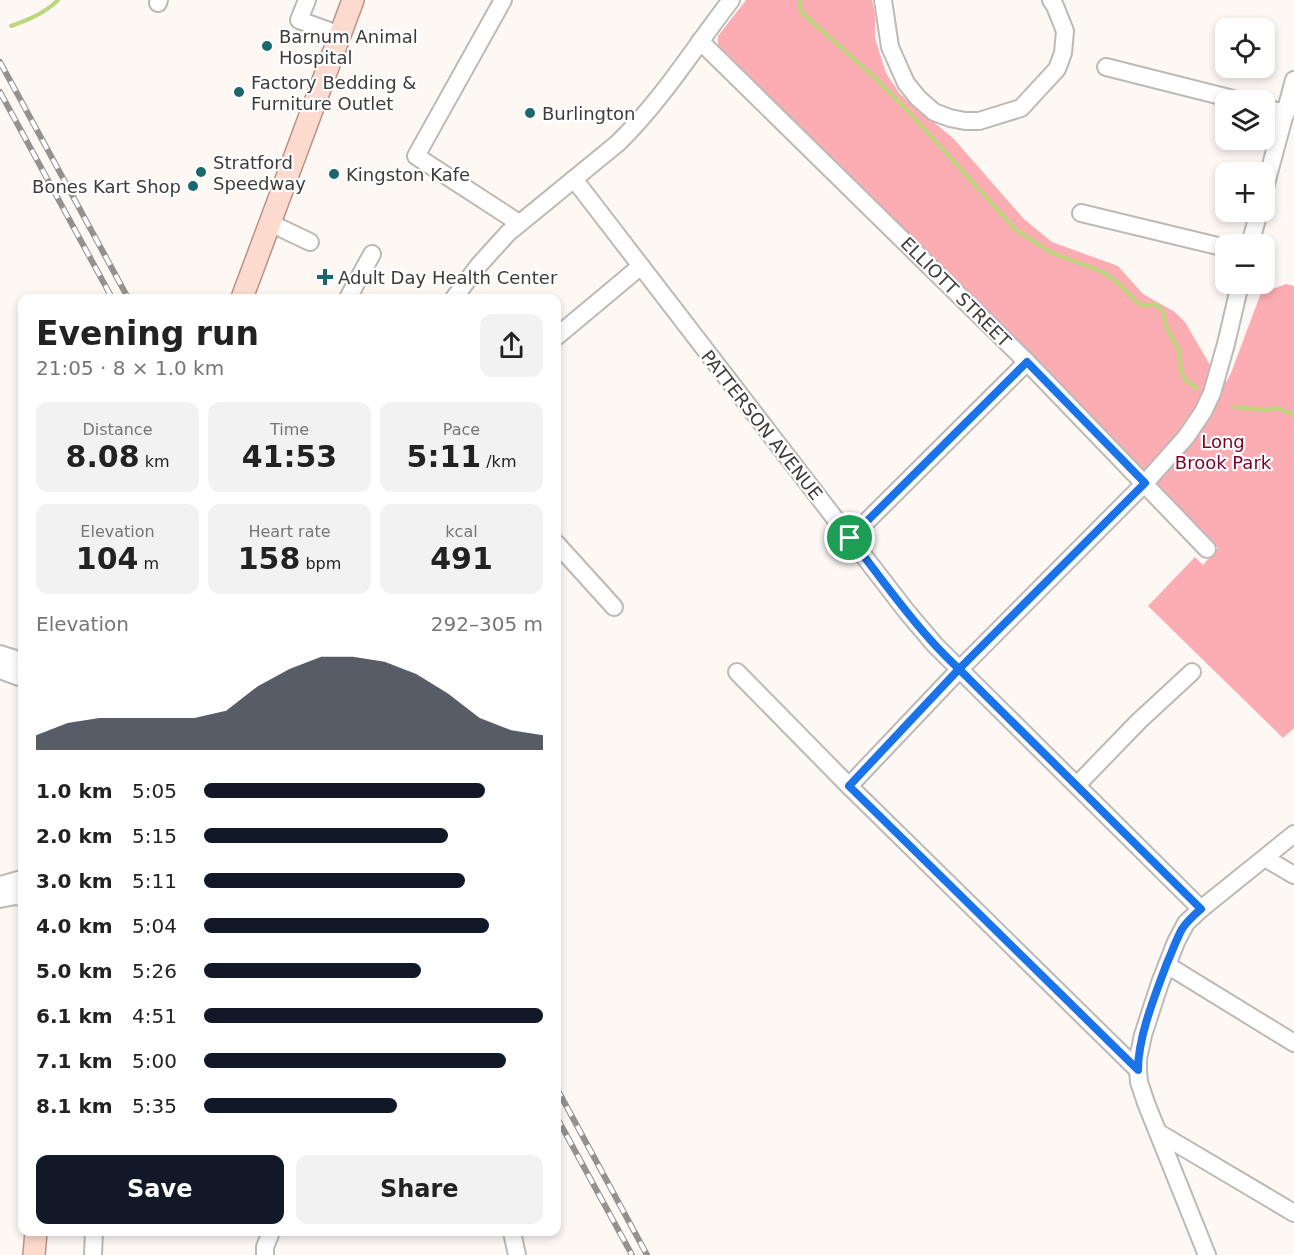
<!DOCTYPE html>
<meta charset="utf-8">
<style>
body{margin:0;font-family:"DejaVu Sans",sans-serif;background:#f2f2f2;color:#222;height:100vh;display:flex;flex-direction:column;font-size:22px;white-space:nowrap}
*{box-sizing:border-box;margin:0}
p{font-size:20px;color:#767676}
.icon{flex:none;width:33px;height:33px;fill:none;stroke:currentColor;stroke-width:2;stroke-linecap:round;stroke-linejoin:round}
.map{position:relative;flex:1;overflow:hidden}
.details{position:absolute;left:18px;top:294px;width:543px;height:942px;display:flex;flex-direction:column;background:#fff;border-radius:12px;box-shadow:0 3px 9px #0003}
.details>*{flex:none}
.tools{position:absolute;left:1215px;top:18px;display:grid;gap:12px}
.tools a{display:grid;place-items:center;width:60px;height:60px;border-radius:12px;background:#fff;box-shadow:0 3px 9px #0003;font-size:30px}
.pin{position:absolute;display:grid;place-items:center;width:51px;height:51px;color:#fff;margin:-26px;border:3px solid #fff;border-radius:50%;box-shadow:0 2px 6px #0007}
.round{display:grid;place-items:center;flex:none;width:63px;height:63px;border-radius:12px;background:#f2f2f2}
.overview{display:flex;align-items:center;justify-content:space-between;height:102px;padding:0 18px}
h1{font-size:33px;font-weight:800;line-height:45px}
.stats{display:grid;grid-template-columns:repeat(3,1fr);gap:9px;height:102px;padding:6px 18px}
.stats div{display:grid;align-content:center;border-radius:12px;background:#f2f2f2;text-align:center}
.stats b{font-size:30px;font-weight:800}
.stats small{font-size:16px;font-weight:400}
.stats p{font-size:16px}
.chart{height:168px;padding:12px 18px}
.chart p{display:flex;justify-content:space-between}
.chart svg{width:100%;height:108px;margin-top:6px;fill:#111827;opacity:.7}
.button{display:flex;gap:12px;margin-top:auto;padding:12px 18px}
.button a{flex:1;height:69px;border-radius:12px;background:#111827;color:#fff;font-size:24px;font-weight:800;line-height:69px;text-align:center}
.button a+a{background:#f2f2f2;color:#222}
ul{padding:0 18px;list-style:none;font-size:20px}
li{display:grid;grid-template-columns:96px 72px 1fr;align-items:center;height:45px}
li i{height:15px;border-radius:8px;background:#111827}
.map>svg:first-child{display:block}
.park{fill:#fcadb3}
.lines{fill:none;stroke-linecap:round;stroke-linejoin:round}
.stream{stroke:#bcd77e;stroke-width:4}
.minor-casing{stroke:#bdb9b5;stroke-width:20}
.major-casing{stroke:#b99385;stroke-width:24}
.minor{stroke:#fff;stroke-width:16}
.major{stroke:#fddace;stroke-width:21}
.rail-casing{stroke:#94918e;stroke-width:6}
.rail{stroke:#fff;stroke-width:4;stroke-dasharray:11;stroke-linecap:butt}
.route-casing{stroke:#fff;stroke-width:12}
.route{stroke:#1a73e8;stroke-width:8}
.poi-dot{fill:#1a676e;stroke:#fff;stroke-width:2}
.labels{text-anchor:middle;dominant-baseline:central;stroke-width:4.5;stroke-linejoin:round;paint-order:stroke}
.poi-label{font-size:18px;fill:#3e3c3a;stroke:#fff;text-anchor:start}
.street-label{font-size:18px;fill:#3e3c3a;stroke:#fff}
.park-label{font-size:18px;fill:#7d0127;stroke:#fff}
</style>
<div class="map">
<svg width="1294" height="1255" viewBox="0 0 1294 1255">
<rect width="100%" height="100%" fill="#fdf8f4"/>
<path class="park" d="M 746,0 L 872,0 L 875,14 L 875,38 L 886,73 L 900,94 L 954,139 L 1024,219 L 1052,242 L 1118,266 L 1143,294 L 1175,312 L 1185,322 L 1216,375 L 1226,382 L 1231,373 L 1261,293 L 1286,284 L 1294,286 L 1294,728 L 1283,738 L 1148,606 L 1195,557 L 1203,565 L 1218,548 L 1031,355 L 718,46 L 718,36 Z"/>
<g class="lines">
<g class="stream">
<path d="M 799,0 L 801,12 L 871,74 L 909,112 L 1016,230 L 1052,253 L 1103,272 L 1117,282 L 1138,303 L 1145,306 L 1154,304 L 1159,307 L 1163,312 L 1166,326 L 1179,351 L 1181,370 L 1184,377 L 1188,382 L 1197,388"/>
<path d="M 11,26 C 28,20 45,13 58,0"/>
<path d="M 1234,407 L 1266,410 L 1277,408 L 1294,415"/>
</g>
<g class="minor-casing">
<g id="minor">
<path d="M 307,0 L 299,20 L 340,35"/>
<path d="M 503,0 L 416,156 L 519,223"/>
<path d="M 883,0 L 890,47 L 906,83 L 918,98 L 934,112 L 950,118 L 965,121 L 979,121 L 1021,108 L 1057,69 L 1063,53 L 1065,31 L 1055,6 L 1051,0"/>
<path d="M 158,3 L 159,0"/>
<path d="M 700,41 L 1027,362 L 1207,549"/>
<path d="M 1106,67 L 1237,100"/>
<path d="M 1264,108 L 1286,113"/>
<path d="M 574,179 L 850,538 L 907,612 L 935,645 L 1201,909 L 1186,923 L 1176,942 L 1160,983 L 1143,1035 L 1138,1059 L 1138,1070 L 1139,1082 L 1146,1103 L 1207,1255"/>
<path d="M 1264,191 L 1294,80"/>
<path d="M 1081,213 L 1226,248"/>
<path d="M 270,223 L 310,242"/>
<path d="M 1250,244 L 1259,212"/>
<path d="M 348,298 L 372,254"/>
<path d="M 454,298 L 479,265 L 508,233 L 618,143 C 662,100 694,48 731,0"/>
<path d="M 556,337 L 641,266"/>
<path d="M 850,538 L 1027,362"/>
<path d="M 556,543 L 614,607"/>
<path d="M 0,654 L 22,661"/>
<path d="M 0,670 L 22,678"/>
<path d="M 737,672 L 849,786 L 1138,1070"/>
<path d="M 1077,785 L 1139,721 L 1192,672"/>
<path d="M 849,786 L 959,670 L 1145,483 L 1186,437 L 1203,412 L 1212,393 L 1226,344 L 1240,284"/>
<path d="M 1265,858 L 1294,875"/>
<path d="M 0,885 L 22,879"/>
<path d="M 0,899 L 15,896 L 22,897"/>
<path d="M 1201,909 L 1294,834"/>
<path d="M 1167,965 L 1294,1043"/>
<path d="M 1159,1133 L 1294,1213"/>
<path d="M 512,1232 L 517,1255"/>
<path d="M 93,1255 L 94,1232"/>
<path d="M 265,1255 L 265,1247 L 271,1232"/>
</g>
</g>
<g class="major-casing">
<g id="major">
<path d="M 242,298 L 353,0"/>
<path d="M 34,1255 L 36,1232"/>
</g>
</g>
<use href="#minor" class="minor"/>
<use href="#major" class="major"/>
<g class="rail-casing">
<g id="rail">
<path d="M 0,62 L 128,298"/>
<path d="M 0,92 L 112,298"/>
<path d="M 556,1087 L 647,1255"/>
<path d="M 556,1116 L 632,1255"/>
</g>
</g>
<use href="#rail" class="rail"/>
</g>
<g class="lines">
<g class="route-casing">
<path id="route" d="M 850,538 C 878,574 905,613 936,646 C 947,658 958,668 969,679 L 1201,909 C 1194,915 1187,921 1182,929 C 1176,940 1172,952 1167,963 C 1155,995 1138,1037 1138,1070 L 849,786 L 959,669 L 1145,483 L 1027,362 L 850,538"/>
</g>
<use href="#route" class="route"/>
</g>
<g class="poi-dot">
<circle cx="267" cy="46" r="6"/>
<circle cx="239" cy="92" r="6"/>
<circle cx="530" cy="113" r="6"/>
<circle cx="201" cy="172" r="6"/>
<circle cx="334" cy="174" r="6"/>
<circle cx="193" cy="186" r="6"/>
<path d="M322 268h6v6h6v6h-6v6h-6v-6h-6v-6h6z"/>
</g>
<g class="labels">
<g class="poi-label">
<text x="279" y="36">Barnum Animal<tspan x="279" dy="21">Hospital</tspan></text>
<text x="251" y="82">Factory Bedding &amp;<tspan x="251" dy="21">Furniture Outlet</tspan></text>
<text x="542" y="113">Burlington</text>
<text x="213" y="162">Stratford<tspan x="213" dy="21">Speedway</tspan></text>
<text x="346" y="174">Kingston Kafe</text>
<text x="181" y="186" text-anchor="end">Bones Kart Shop</text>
<text x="338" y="277">Adult Day Health Center</text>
</g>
<g class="street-label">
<text transform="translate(956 292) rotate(45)">ELLIOTT STREET</text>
<text transform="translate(762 425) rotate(52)">PATTERSON AVENUE</text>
</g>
<g class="park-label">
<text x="1223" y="441">Long<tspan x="1223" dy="21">Brook Park</tspan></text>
</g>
</g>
</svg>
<div class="tools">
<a><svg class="icon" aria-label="locate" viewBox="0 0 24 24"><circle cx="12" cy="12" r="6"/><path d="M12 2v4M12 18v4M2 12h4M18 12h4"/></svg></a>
<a><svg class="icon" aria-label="layers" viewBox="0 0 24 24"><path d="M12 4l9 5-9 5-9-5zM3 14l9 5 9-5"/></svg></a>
<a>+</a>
<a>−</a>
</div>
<div class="pin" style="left:850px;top:538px;background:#1e9e55"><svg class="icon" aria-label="arrive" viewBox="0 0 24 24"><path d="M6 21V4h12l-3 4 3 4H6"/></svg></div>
<section class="details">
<div class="overview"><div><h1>Evening run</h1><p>21:05 · 8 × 1.0 km</p></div><a class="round"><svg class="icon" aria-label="share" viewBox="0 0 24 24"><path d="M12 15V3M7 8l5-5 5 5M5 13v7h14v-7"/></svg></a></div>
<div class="stats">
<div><p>Distance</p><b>8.08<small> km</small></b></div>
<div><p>Time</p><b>41:53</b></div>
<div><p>Pace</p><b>5:11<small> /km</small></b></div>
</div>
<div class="stats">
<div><p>Elevation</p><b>104<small> m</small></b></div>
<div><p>Heart rate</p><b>158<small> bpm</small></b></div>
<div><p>kcal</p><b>491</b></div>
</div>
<div class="chart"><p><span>Elevation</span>292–305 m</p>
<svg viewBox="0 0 160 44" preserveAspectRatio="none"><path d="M0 44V38L10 33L20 31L30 31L40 31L50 31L60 28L70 18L80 11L90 6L100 6L110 8L120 13L130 21L140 31L150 36L160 38V44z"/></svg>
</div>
<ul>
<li><b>1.0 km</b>5:05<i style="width:83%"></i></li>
<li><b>2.0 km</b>5:15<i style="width:72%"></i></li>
<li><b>3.0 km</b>5:11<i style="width:77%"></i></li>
<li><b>4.0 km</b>5:04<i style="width:84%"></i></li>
<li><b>5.0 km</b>5:26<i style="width:64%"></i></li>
<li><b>6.1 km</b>4:51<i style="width:100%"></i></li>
<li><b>7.1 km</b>5:00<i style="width:89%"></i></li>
<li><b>8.1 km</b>5:35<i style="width:57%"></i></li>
</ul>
<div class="button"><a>Save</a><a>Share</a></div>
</section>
</div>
